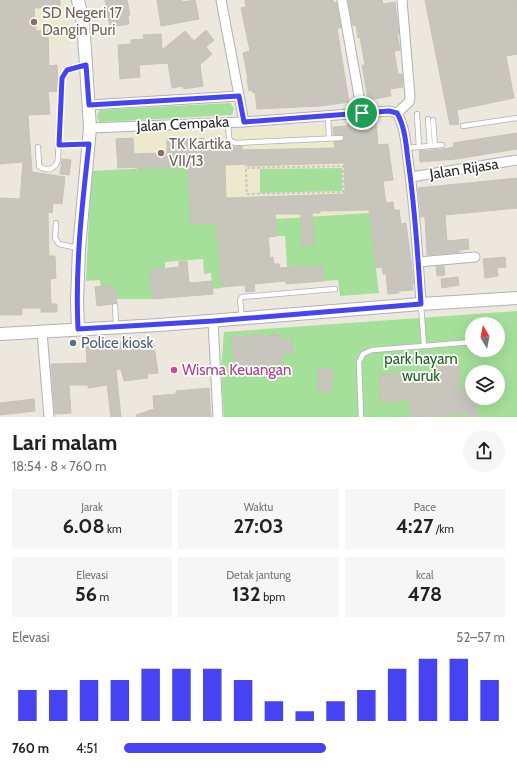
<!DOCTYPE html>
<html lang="id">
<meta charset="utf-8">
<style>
body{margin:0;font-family:Cabin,sans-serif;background:#f6f6f6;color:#222;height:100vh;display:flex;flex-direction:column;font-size:15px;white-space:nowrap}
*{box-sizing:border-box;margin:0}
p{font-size:13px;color:#767676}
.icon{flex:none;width:22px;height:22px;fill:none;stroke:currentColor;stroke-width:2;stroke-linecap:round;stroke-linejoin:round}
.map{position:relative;height:417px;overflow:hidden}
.details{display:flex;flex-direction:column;background:#fff;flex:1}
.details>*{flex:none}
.needle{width:26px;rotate:350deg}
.tools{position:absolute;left:465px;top:317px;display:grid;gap:8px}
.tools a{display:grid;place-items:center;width:40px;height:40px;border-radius:50%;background:#fff;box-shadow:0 4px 16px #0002;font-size:20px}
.pin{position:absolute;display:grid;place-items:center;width:34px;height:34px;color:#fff;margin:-17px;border:2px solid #fff;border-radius:50%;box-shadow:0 1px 4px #0007}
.round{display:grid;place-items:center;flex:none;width:42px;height:42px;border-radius:21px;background:#f6f6f6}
.overview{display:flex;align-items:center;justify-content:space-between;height:68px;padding:0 12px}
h1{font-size:22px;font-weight:700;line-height:30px}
.metrics{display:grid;grid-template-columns:repeat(3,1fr);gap:6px;height:68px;padding:4px 12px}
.metrics div{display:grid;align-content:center;border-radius:0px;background:#f6f6f6;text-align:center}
.metrics b{font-size:20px;font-weight:700}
.metrics small{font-size:11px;font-weight:400}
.metrics p{font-size:11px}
.chart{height:112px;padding:8px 12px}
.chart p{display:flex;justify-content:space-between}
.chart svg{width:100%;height:72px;margin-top:4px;stroke:#4643f2;stroke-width:6}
ul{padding:0 12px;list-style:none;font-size:13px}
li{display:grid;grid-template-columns:64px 48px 1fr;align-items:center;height:30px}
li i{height:10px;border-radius:5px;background:#4643f2}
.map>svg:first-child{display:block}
.education{fill:#ece9cd}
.green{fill:#a5e09b;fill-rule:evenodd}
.building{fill:#c7c5bc;stroke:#c7c4b6;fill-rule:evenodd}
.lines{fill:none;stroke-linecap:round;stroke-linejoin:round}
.lane-casing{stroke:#b0b0bd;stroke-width:6}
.street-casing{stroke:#b0b0bd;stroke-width:11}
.secondary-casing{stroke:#b0b0bd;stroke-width:14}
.path{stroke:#c8c8c8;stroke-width:2;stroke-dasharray:3 2;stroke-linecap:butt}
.lane{stroke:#fff;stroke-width:4.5}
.street{stroke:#fff;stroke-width:9}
.secondary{stroke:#fff;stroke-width:12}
.route-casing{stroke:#fff;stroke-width:8}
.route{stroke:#4643f2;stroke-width:5}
.education-dot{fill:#8d6e63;stroke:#fff;stroke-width:1.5}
.service-dot{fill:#5c6f8a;stroke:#fff;stroke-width:1.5}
.hotel-dot{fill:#d1479c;stroke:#fff;stroke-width:1.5}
.labels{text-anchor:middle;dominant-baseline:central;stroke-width:3.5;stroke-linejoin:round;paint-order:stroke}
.education-label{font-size:15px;fill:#785e54;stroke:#fff;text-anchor:start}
.street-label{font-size:15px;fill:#2a2a2a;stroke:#fff}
.service-label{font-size:15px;fill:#4e5e75;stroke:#fff;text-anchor:start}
.park-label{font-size:15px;fill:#1d641d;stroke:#fff}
.hotel-label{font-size:15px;fill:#b23c85;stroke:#fff;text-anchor:start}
</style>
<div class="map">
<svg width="517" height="417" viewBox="0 0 517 417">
<rect width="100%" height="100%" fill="#ece8dd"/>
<g class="education">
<path d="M 0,0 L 66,0 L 70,45 L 0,49 Z"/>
<path d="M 370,123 L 361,148 L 369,213 L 191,224 L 188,167 L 135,169 L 133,131 L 186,128 L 187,133 Z"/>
</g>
<g class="green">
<path d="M 230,103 L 234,108 L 232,115 L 99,122 L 97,115 L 100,110 Z"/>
<path d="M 188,166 L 191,224 L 216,223 L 222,288 L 212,289 L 211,273 L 204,274 L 203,259 L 165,262 L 165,269 L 150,270 L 153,299 L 117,299 L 116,289 L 101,287 L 100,280 L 86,281 L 91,171 Z"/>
<path d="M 342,168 L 342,191 L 260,193 L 260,169 Z"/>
<path d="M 369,213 L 379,293 L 340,296 L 338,280 L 323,281 L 322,265 L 287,267 L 285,236 L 277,236 L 276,219 Z"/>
<path d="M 517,311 L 517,417 L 224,417 L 221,369 L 224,332 ZM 472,324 L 498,324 L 498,350 L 472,350 ZM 472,372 L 498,372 L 498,398 L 472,398 Z"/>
</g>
<g class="building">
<path d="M 0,0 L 60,0 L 60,7 L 34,8 L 36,31 L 48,30 L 49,66 L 57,65 L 58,91 L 48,92 L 50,114 L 28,115 L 32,172 L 65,177 L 62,204 L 53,203 L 52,213 L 48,212 L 49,256 L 55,256 L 56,278 L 50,279 L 51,304 L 57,304 L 57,312 L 41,312 L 41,308 L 22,308 L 22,315 L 0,315 L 0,198 L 20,199 L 23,162 L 0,164 Z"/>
<path d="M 105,0 L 127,0 L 130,15 L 128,16 L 129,24 L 110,27 Z"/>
<path d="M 157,0 L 182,0 L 182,2 L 195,0 L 199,19 L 161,26 Z"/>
<path d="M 245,0 L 333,0 L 334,3 L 336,2 L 341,28 L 337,28 L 349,102 L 321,106 L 257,109 L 255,92 L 253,93 L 252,90 L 249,91 L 247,79 L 248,79 L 243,53 L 250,51 L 241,8 L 246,7 Z"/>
<path d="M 348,0 L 382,0 L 383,4 L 395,2 L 399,34 L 397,34 L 400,50 L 394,51 L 398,74 L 402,74 L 403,87 L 390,89 L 391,96 L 368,100 L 362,65 L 365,65 L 360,37 L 358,38 L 356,25 L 353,26 Z"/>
<path d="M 425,0 L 517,0 L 517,54 L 506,56 L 514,98 L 457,110 L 459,124 L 450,125 Z"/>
<path d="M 206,30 L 214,40 L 206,47 L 212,54 L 200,65 L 203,86 L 184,89 L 183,86 L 172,88 L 168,63 L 139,65 L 140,77 L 120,79 L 118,45 L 131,44 L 131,40 L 144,39 L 143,35 L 161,34 L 162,50 L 185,31 L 194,41 Z"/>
<path d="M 376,122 L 378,145 L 388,144 L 393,180 L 383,181 L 386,203 L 393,202 L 394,210 L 399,210 L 401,224 L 406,223 L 414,284 L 412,284 L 413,290 L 399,291 L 399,293 L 388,294 L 386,274 L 383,274 L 382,267 L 376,268 L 369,210 L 320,211 L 320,213 L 312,213 L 314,245 L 302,246 L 301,214 L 275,214 L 277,236 L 268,237 L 270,258 L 273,257 L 274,264 L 279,264 L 280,268 L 322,265 L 323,281 L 286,284 L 286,281 L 254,284 L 255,291 L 246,292 L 245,285 L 222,287 L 216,223 L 191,224 L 188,166 L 138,169 L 137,167 L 118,168 L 116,139 L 133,138 L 134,154 L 167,153 L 167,138 L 181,137 L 181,139 L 204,138 L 204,144 L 225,143 L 225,147 L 242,146 L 242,150 L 335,148 L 334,142 L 343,141 L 345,137 L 342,135 L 334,135 L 333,127 L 348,126 L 348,124 ZM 344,163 L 345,194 L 226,198 L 225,165 L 248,164 L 248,166 Z"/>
<path d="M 517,133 L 517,149 L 456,159 L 420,162 L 419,151 L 442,149 L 454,147 L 453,143 Z"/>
<path d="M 62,159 L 71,160 L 69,175 L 60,174 Z"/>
<path d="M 517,178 L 517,208 L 445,215 L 447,241 L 468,239 L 469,249 L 460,250 L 460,252 L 427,255 L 425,217 L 421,217 L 418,188 Z"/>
<path d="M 505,257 L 506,267 L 497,268 L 498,276 L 485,278 L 483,259 Z"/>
<path d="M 187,261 L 189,283 L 212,281 L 213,294 L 153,299 L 150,270 L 179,267 L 179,262 Z"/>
<path d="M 436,266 L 444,266 L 445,275 L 437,276 Z"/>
<path d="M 458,277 L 459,285 L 442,288 L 441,279 Z"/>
<path d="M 111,285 L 112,289 L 116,289 L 117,303 L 114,302 L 112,304 L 97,306 L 95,287 Z"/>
<path d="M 263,334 L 263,337 L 279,334 L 280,340 L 291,338 L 293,352 L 282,354 L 283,362 L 235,369 L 231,338 Z"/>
<path d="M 142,339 L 143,347 L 154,345 L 158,373 L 147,374 L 148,378 L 124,381 L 121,369 L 116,370 L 121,417 L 111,417 L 107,385 L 88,388 L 88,385 L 69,385 L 71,413 L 55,414 L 51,364 L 87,363 L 86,346 Z"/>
<path d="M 443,356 L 454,356 L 454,361 L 459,360 L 460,388 L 472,387 L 472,398 L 477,398 L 478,417 L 469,417 L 469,414 L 410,417 L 409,400 L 381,402 L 379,375 L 438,371 L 438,362 L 444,361 Z"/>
<rect x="318" y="369" width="14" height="22"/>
<path d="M 209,388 L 211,417 L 136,417 L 136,415 L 154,409 L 153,396 L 176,394 L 176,391 Z"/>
<path d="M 34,399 L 35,411 L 0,415 L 0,403 Z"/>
</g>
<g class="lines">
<g class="lane-casing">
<g id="lane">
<path d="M 417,114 L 419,147"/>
<path d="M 328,116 L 329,138"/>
<path d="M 428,119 L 430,146"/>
<path d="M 433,120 L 435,146"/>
<path d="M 228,122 L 229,138 L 231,141 L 235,143 L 341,138"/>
<path d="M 463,126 L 517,118"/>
<path d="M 59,145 L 87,144"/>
<path d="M 38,147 L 39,166 C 48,173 57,168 58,158 L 62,78 L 67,71 L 85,65"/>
<path d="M 406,148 L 442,145"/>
<path d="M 56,223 L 55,238 L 59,244 L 78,248"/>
<path d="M 115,306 L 116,326"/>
<path d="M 242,317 L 240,300 L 242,297 L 335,289"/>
<path d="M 424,346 L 472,342"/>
<path d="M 361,417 L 359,362 L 363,354 L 372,350 L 424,346 L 421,305"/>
</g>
</g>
<g class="street-casing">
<g id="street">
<path d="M 221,0 L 244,122"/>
<path d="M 342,0 L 362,113"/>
<path d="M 89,105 L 239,96"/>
<path d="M 397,113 C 405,127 406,144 408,160 C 415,207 418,256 421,304"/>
<path d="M 397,113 L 409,102 L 410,96 L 402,0"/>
<path d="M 90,128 L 244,122 L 389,111 L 397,113"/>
<path d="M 411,177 L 517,160"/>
<path d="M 418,262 L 475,257"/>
<path d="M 213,321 L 218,417"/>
<path d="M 42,332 L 49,417"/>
</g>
</g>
<g class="secondary-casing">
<g id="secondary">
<path d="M 78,329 L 77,301 L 79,248 L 90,128 L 86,65 L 83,23 L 78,0"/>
<path d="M 0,334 L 159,325 L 421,304 L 517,298"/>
</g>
</g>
<g class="path">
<path d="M 208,141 L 223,140"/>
<path d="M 245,149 L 247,194 L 343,192 L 343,166 L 246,168"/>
</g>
<use href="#lane" class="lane"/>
<use href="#street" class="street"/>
<use href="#secondary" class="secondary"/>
</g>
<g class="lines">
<g class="route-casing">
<path id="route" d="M 86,65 L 89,105 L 239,96 L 244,122 L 389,111 L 397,113 C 405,127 406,144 408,160 C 415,207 418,256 421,304 L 213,321 L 78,329 C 75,267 82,205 89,144 L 59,145 L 62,78 L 67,70 Z"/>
</g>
<use href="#route" class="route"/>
</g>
<g class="education-dot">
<circle cx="34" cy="22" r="4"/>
<circle cx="161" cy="153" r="4"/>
</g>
<circle class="service-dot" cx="73" cy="343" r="4"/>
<circle class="hotel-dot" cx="174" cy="370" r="4"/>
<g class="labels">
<g class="education-label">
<text x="42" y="13">SD Negeri 17<tspan x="42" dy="17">Dangin Puri</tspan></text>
<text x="169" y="144">TK Kartika<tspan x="169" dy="17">VII/13</tspan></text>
</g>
<g class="street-label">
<text transform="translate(183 124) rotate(-3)">Jalan Cempaka</text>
<text transform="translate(464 169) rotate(-9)">Jalan Rijasa</text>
</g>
<g class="service-label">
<text x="81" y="343">Police kiosk</text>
</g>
<g class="park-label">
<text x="421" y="359">park hayam<tspan x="421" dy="17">wuruk</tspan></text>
</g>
<g class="hotel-label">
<text x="182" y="370">Wisma Keuangan</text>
</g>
</g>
</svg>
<div class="tools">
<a><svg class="needle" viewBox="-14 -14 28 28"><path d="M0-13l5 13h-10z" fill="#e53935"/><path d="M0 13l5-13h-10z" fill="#767676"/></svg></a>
<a><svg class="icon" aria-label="layers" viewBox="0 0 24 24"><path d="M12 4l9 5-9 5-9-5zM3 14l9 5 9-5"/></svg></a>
</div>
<div class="pin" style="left:362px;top:113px;background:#1e9e55"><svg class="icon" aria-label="arrive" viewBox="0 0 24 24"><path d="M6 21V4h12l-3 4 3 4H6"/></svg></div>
</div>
<section class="details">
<div class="overview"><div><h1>Lari malam</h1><p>18:54 · 8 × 760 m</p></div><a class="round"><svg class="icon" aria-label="share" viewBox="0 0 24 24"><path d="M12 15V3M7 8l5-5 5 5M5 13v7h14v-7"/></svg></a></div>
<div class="metrics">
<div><p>Jarak</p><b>6.08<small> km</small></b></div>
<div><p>Waktu</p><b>27:03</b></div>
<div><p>Pace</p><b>4:27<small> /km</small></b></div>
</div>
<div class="metrics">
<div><p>Elevasi</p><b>56<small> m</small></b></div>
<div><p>Detak jantung</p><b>132<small> bpm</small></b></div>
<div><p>kcal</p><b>478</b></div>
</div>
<div class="chart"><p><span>Elevasi</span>52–57 m</p>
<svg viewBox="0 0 160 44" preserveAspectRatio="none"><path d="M5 44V25M15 44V25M25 44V19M35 44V19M45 44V12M55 44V12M65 44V12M75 44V19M85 44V32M95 44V38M105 44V32M115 44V25M125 44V12M135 44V6M145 44V6M155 44V19"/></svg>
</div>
<ul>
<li><b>760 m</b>4:51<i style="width:53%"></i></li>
</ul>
</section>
